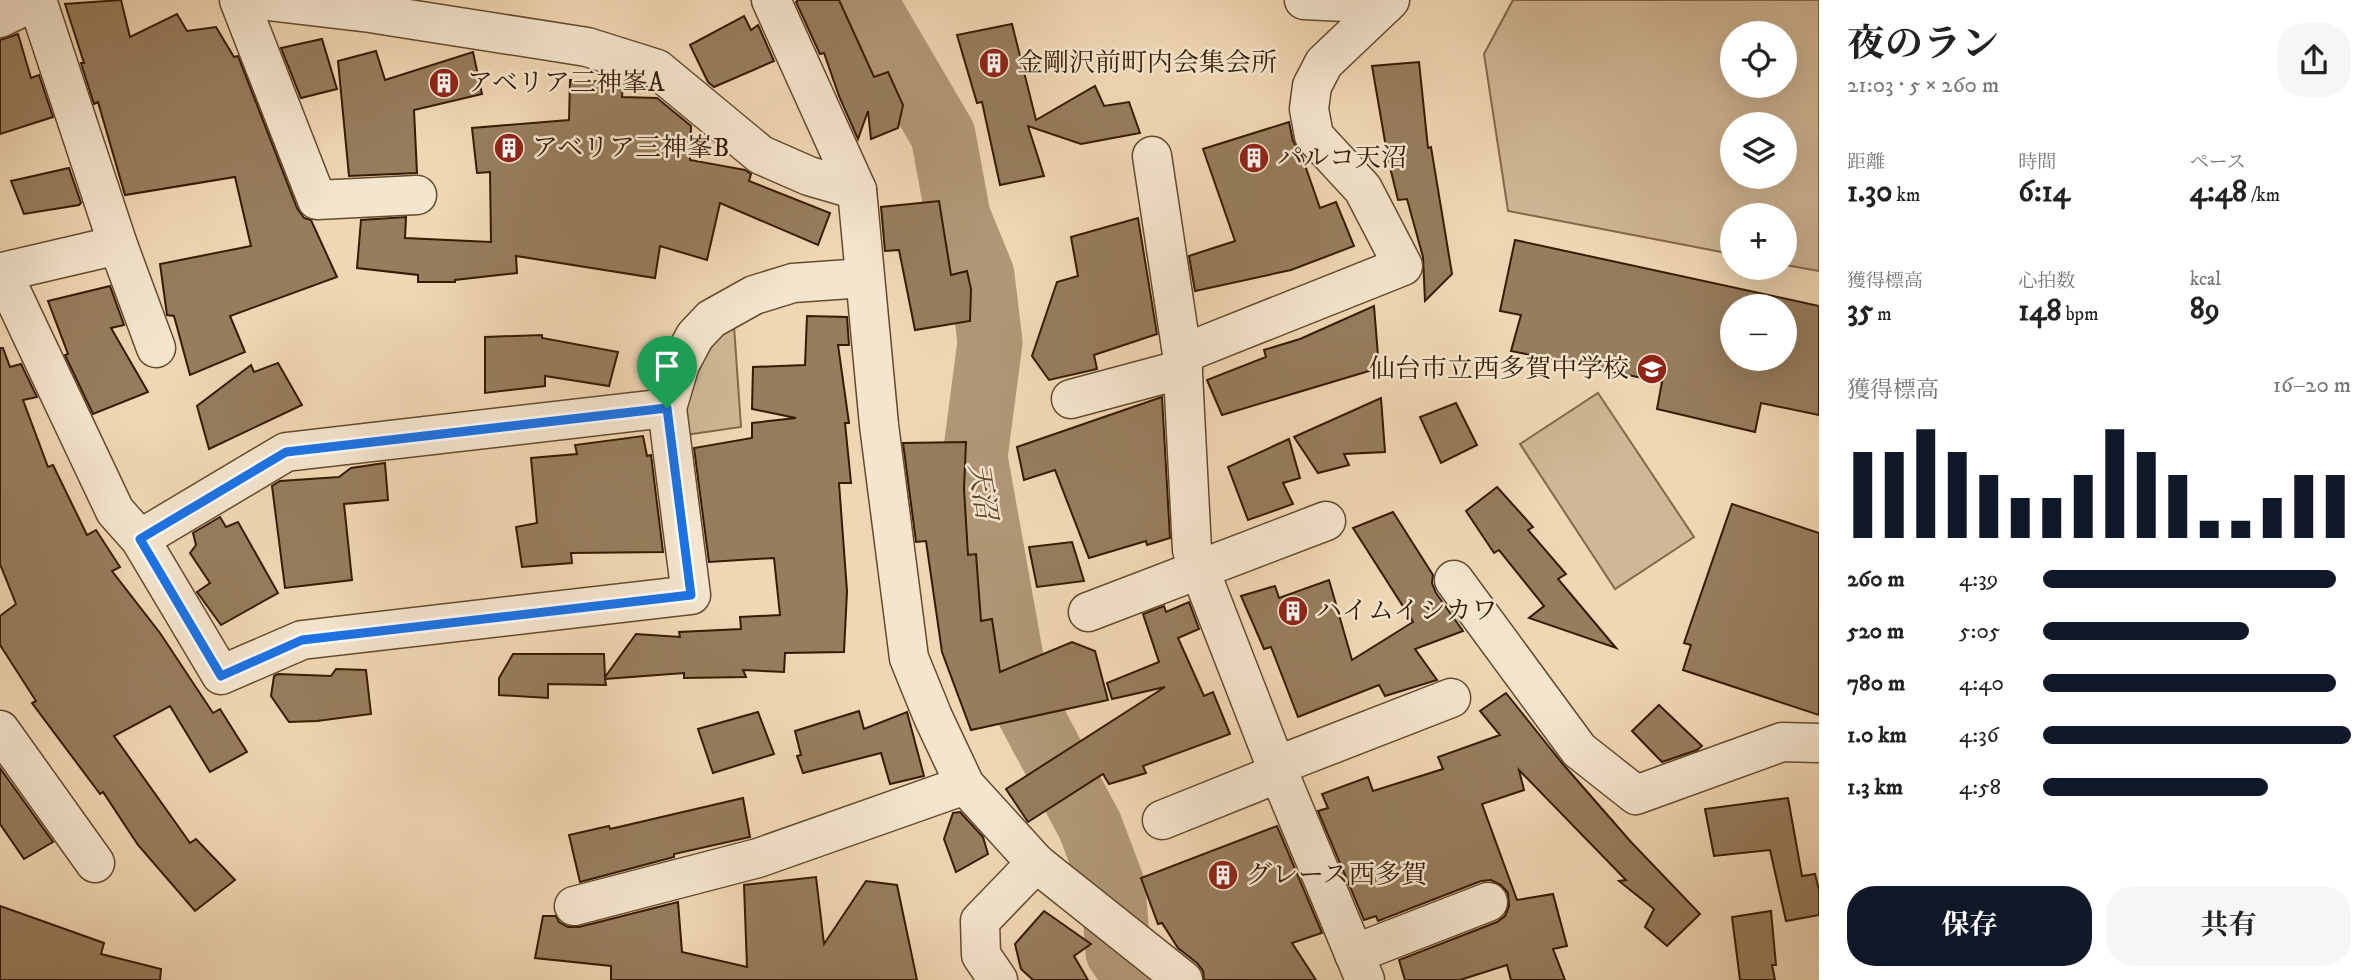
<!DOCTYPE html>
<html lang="ja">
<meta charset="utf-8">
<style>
body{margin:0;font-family:"IM FELL DW Pica","Noto Serif JP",serif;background:#f6f6f6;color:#222;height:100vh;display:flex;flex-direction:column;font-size:26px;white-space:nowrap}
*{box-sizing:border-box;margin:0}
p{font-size:23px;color:#767676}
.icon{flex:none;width:38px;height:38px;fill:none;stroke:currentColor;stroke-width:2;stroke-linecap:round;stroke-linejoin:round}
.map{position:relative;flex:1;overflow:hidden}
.sheet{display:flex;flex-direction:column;background:#fff;width:560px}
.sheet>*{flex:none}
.tools{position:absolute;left:1720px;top:21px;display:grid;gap:14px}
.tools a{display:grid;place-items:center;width:77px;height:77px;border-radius:50%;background:#fff;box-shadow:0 7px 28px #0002;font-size:35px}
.pin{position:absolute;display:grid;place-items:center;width:60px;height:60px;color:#fff;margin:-72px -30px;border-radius:50% 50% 50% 0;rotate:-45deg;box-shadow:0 0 7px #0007}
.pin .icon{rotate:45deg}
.round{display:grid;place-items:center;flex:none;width:74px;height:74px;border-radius:28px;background:#f6f6f6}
.summary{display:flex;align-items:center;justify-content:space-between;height:119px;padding:0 28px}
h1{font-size:38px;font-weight:700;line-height:52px}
.metrics{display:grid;grid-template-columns:repeat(3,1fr);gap:10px;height:119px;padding:7px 28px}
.metrics div{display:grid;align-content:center}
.metrics b{font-size:30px;font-weight:700}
.metrics small{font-size:19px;font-weight:400}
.metrics p{font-size:19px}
.chart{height:196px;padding:14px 28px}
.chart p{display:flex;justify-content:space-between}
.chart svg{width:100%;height:126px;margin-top:7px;stroke:#111827;stroke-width:6}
.cta{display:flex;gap:14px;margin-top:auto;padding:14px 28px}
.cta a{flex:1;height:80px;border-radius:28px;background:#111827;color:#fff;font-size:28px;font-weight:700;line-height:80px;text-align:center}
.cta a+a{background:#f6f6f6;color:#222}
ul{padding:0 28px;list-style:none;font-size:23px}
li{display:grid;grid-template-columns:112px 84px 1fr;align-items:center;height:52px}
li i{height:18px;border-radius:9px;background:#111827}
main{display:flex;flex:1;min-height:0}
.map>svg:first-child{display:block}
.green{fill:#d0b795;stroke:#83694a;stroke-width:2;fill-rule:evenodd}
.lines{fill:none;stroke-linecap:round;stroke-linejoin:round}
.river{stroke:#b19776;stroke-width:65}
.building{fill:#977d5d;stroke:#361b00;stroke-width:2;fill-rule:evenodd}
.minor-casing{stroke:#644a2d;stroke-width:41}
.minor{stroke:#f5e5ce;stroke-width:38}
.route-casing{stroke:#fff;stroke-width:14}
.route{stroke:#1a73e8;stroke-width:9}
.labels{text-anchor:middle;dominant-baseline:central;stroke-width:5;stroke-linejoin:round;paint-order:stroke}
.poi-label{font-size:26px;fill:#361b00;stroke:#f5e5ce;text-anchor:start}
.water-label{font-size:28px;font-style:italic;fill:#614629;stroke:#f5e5ce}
</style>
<main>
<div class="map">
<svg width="1819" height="980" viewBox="0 0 1819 980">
<rect width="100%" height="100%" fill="#f0d7b3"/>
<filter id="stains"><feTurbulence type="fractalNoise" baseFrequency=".00286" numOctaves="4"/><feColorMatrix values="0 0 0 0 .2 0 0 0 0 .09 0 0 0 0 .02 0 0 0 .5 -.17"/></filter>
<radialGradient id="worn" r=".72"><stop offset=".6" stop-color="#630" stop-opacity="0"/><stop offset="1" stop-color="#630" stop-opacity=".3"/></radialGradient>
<g class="green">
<path d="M 1513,0 L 1819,0 L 1819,271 L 1785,265 L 1785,215 L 1732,215 L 1732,254 L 1508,211 L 1484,54 ZM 1732,33 L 1785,33 L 1785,86 L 1732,86 ZM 1732,124 L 1785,124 L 1785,177 L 1732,177 Z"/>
<path d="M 734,326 L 741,427 L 685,435 L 683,395 L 712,336 Z"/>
<path d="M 1598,393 L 1694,537 L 1615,589 L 1520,444 Z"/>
</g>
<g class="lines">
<path class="river" d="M 864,0 L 943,135 L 958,216 L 982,275 L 990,342 L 975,457 L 1011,658 L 1022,699 L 1090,826 L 1113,887 L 1118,952 L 1139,980"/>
</g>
<g class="building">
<path d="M 121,0 L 130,37 L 177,14 L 187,31 L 216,27 L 234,57 L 238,56 L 297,208 L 304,218 L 311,220 L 337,277 L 230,316 L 245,352 L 190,375 L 174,316 L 167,315 L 160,264 L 251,246 L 235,177 L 125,195 L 98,102 L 94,104 L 81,63 L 84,63 L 65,4 Z"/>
<path d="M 798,0 L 839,0 L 874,77 L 888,72 L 903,105 L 898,128 L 871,139 L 868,111 L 858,139 L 839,96 L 824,53 L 820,54 L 796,2 Z"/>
<path d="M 744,16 L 751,30 L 758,25 L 774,61 L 714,87 L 708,82 L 690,45 Z"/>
<path d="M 1012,24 L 1036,120 L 1095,86 L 1104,106 L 1129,102 L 1140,133 L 1081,144 L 1028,126 L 1044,176 L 1000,185 L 982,102 L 977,103 L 957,35 Z"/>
<path d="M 18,34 L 31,78 L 39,75 L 53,117 L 0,134 L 0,40 Z"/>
<path d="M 322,39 L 337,89 L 301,98 L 281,48 Z"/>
<path d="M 376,51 L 385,80 L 473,52 L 482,94 L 414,110 L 417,173 L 349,176 L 338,61 Z"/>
<path d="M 1419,62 L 1428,148 L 1431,147 L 1452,274 L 1425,301 L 1423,257 L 1407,199 L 1398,200 L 1388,159 L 1372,66 Z"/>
<path d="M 570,80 L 623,83 L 622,97 L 657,98 L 691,126 L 690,160 L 745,170 L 751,174 L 749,181 L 830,213 L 818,245 L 720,203 L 707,260 L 660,246 L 655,278 L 516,256 L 517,273 L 455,280 L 455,282 L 418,282 L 418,275 L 357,268 L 361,220 L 406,217 L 405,238 L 491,242 L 490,172 L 477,173 L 472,128 L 569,120 Z"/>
<path d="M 1289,122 L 1293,141 L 1301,154 L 1320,208 L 1336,202 L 1354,246 L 1291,270 L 1195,291 L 1189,256 L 1235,241 L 1203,149 Z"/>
<path d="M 69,168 L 81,203 L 79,205 L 24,214 L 11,181 Z"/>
<path d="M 939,201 L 951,275 L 967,271 L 971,289 L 970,321 L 915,330 L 899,250 L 885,251 L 881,207 Z"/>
<path d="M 1138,218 L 1157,334 L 1094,355 L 1097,369 L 1049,380 L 1032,356 L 1057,282 L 1078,276 L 1071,237 Z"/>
<path d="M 1515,240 L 1819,306 L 1819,415 L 1761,403 L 1755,432 L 1657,409 L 1662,382 L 1511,351 L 1521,315 L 1500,311 ZM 1732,306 L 1785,306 L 1785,359 L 1732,359 Z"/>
<path d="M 110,286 L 124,325 L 111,328 L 148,392 L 93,414 L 65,355 L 68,354 L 48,301 Z"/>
<path d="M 1374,306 L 1379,368 L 1222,415 L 1207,380 L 1266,357 L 1264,350 L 1300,339 Z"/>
<path d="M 807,316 L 847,317 L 849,345 L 838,345 L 849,423 L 845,423 L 851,483 L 839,483 L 847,591 L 844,652 L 785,653 L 784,672 L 743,670 L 746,677 L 684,678 L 684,673 L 605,679 L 606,685 L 548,684 L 548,698 L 499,695 L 499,678 L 513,654 L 604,654 L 605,677 L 636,634 L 680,637 L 679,632 L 741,629 L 740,617 L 780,615 L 774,558 L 709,562 L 694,448 L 752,438 L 752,423 L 796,418 L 752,409 L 753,367 L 805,365 Z"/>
<path d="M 542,335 L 542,338 L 618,352 L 609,386 L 545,376 L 545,386 L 485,393 L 485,337 Z"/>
<path d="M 0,348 L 3,348 L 10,367 L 21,364 L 37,397 L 23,400 L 48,467 L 53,465 L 87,535 L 96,530 L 120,567 L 112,571 L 160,633 L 213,713 L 220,709 L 247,752 L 210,772 L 170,706 L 114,736 L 190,843 L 196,839 L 235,880 L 195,911 L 138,845 L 103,792 L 100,794 L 32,703 L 36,701 L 0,645 L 0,616 L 16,604 L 0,564 Z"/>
<path d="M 278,363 L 302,405 L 209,449 L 197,406 L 251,365 L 254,372 Z"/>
<path d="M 1162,397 L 1170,538 L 1147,545 L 1146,541 L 1089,558 L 1055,470 L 1024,480 L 1017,447 Z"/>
<path d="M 1381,398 L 1385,452 L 1344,454 L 1349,465 L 1318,473 L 1294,437 Z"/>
<path d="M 1456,403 L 1477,445 L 1441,463 L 1420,417 Z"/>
<path d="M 643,436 L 647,456 L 651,455 L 663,552 L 571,553 L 572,563 L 522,567 L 516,527 L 537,523 L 531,458 L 577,454 L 575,445 Z"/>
<path d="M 1289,439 L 1300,478 L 1283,483 L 1293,504 L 1248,520 L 1228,467 Z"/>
<path d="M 966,442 L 964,489 L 968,555 L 976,554 L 981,621 L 992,619 L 1000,672 L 1072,642 L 1095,651 L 1108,700 L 971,730 L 942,652 L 926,541 L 916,542 L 903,443 Z"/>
<path d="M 385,463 L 388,500 L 344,504 L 352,580 L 285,588 L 272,486 L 280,481 L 339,477 L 351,468 Z"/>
<path d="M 1497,487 L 1533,527 L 1528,530 L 1566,574 L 1558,579 L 1616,648 L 1529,618 L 1544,606 L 1499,550 L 1494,553 L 1466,511 Z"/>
<path d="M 1732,504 L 1819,533 L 1819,715 L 1683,670 L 1691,645 L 1684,643 Z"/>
<path d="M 1393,512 L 1433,575 L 1432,583 L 1436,593 L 1463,631 L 1415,649 L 1437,680 L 1385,696 L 1379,685 L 1298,717 L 1271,647 L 1264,649 L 1241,596 L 1275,586 L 1279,598 L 1329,580 L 1352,660 L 1413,622 L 1353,528 Z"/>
<path d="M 220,517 L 226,527 L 238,522 L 278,593 L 221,625 L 197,592 L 210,583 L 190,553 L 196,545 L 193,533 Z"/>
<path d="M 1072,542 L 1084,581 L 1037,587 L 1029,547 Z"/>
<path d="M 1189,602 L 1199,629 L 1178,638 L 1204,696 L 1213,692 L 1230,734 L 1143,766 L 1146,773 L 1109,784 L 1103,774 L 1028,822 L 1006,789 L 1165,687 L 1112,699 L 1107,683 L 1159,662 L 1143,614 L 1164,606 L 1166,612 Z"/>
<path d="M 336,669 L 366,670 L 371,714 L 317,721 L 289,722 L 271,696 L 274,676 L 278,674 L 331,676 Z"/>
<path d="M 1506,693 L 1562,763 L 1631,842 L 1700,914 L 1667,946 L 1645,927 L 1654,909 L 1619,881 L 1626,880 L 1519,770 L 1524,790 L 1482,804 L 1517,900 L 1553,894 L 1567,946 L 1553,949 L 1565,980 L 1511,980 L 1507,965 L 1460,980 L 1405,980 L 1399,960 L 1497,922 L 1505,916 L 1509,906 L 1508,893 L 1501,885 L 1491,880 L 1481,881 L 1378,921 L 1376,916 L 1364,920 L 1318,811 L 1328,808 L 1322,794 L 1368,777 L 1373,791 L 1443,769 L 1438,757 L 1500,735 L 1480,711 Z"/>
<path d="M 1659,705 L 1702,746 L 1697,750 L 1662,762 L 1632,731 Z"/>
<path d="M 859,711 L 864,729 L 907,712 L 924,776 L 890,784 L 881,753 L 803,773 L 797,756 L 801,755 L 795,731 Z"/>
<path d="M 758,712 L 774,754 L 713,773 L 698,729 Z"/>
<path d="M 0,768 L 53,842 L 24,859 L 0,824 Z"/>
<path d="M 743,798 L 750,837 L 674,854 L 674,857 L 580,882 L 569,835 L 609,826 L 610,829 Z"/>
<path d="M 1788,798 L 1802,876 L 1815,874 L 1819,890 L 1819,915 L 1786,921 L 1770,850 L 1714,856 L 1705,809 Z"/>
<path d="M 960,812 L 983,837 L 988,854 L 956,872 L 944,839 L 953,813 Z"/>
<path d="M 1277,826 L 1322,933 L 1292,943 L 1316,980 L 1204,980 L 1203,971 L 1197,963 L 1178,948 L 1162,923 L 1158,924 L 1141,878 Z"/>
<path d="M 816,877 L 824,944 L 866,881 L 897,885 L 917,980 L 611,980 L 611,966 L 535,958 L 543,916 L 556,916 L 559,922 L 568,927 L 579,927 L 678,902 L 682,952 L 747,967 L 744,885 Z"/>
<path d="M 0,906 L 104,943 L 101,954 L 161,969 L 160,980 L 0,980 Z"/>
<path d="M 1044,911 L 1091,944 L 1074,956 L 1088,980 L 1033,980 L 1021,969 L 1015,944 Z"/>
<path d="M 1771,911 L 1776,965 L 1772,965 L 1775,980 L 1740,980 L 1732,917 Z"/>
</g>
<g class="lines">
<g class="minor-casing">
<g id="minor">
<path d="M 37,0 L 118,245 L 156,348"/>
<path d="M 239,0 L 317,200 L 417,195"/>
<path d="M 259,0 L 370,13 L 587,47 L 657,69 L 761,155 L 809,176 L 857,190"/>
<path d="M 771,0 L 857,190 L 879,425 L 909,658 L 933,717 L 965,785 L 1036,863 L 1183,980"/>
<path d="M 1304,0 L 1386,4 L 1390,0"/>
<path d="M 0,18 L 37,0"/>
<path d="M 1152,156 L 1182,354 L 1192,550 L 1276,766 L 1365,980"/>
<path d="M 118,245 L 2,272 L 115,511 L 140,539 L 221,675 L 302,640 L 691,595 L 667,408 L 680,364 L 695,336 L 711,319 L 754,295 L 793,283 L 864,278"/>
<path d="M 1182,354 L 1403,266 L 1363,189 L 1314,136 L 1309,109 L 1312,86 L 1324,63 L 1386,4"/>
<path d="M 1071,399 L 1183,369"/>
<path d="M 140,539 L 286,452 L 667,408"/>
<path d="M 1454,580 L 1579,750 L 1636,795 L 1782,742 L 1819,743"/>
<path d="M 1088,612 L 1326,521"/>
<path d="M 0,730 L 95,863"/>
<path d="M 1276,766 L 1451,698"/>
<path d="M 1162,820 L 1279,773"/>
<path d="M 574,906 L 758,858 L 965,785"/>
<path d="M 1354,954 L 1488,902"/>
<path d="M 998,980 L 981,955 L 980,921 L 1036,863"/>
</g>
</g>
<use href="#minor" class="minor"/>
</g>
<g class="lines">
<g class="route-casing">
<path id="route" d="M 667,408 L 691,595 L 302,640 L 221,676 L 140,539 L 286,452 Z"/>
</g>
<use href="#route" class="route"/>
</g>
<defs>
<g id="building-disc" transform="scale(1.575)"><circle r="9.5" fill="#8f2418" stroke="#f5e5ce"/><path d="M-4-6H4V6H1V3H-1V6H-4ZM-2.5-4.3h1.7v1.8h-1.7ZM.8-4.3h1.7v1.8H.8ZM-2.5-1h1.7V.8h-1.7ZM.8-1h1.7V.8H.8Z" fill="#fff"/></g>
<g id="school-disc" transform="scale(1.575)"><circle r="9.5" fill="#8f2418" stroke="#f5e5ce"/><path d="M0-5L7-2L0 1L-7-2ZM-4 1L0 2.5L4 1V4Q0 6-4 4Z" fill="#fff"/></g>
</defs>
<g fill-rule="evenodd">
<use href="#building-disc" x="994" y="63"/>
<use href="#building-disc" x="444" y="83"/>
<use href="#building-disc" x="509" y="148"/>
<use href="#building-disc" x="1254" y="158"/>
<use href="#school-disc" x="1652" y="369"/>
<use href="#building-disc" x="1293" y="611"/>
<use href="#building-disc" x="1223" y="875"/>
</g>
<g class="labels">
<g class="poi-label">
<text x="1017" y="63">金剛沢前町内会集会所</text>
<text x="467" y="83">アベリア三神峯A</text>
<text x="532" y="148">アベリア三神峯B</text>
<text x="1277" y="158">パルコ天沼</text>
<text x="1629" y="369" text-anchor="end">仙台市立西多賀中学校</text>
<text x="1316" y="611">ハイムイシカワ</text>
<text x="1246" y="875">グレース西多賀</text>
</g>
<g class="water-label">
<text transform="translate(982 491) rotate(81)">天沼</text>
</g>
</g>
<rect width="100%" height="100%" filter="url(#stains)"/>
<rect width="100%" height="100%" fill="url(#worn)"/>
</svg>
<div class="tools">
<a><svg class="icon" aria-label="locate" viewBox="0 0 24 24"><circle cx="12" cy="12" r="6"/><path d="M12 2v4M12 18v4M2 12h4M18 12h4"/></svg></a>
<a><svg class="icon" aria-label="layers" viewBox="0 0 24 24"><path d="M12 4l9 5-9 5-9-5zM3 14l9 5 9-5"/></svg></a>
<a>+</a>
<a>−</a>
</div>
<div class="pin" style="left:667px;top:408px;background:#1e9e55"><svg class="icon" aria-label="arrive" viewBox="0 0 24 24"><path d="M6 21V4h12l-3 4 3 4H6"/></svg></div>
</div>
<section class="sheet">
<div class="summary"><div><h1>夜のラン</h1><p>21:03 · 5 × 260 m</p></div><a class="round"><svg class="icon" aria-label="share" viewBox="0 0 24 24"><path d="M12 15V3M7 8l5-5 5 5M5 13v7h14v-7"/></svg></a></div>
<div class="metrics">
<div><p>距離</p><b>1.30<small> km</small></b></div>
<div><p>時間</p><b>6:14</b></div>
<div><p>ペース</p><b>4:48<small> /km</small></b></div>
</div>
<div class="metrics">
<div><p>獲得標高</p><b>35<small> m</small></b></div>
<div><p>心拍数</p><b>148<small> bpm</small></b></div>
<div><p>kcal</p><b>89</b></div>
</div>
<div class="chart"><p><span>獲得標高</span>16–20 m</p>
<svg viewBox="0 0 160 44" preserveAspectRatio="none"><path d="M5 44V14M15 44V14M25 44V6M35 44V14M45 44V22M55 44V30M65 44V30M75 44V22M85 44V6M95 44V14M105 44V22M115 44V38M125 44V38M135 44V30M145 44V22M155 44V22"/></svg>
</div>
<ul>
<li><b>260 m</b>4:39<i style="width:95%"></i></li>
<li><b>520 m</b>5:05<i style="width:67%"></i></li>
<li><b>780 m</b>4:40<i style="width:95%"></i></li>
<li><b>1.0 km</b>4:36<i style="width:100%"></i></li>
<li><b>1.3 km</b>4:58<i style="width:73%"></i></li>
</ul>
<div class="cta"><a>保存</a><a>共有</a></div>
</section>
</main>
